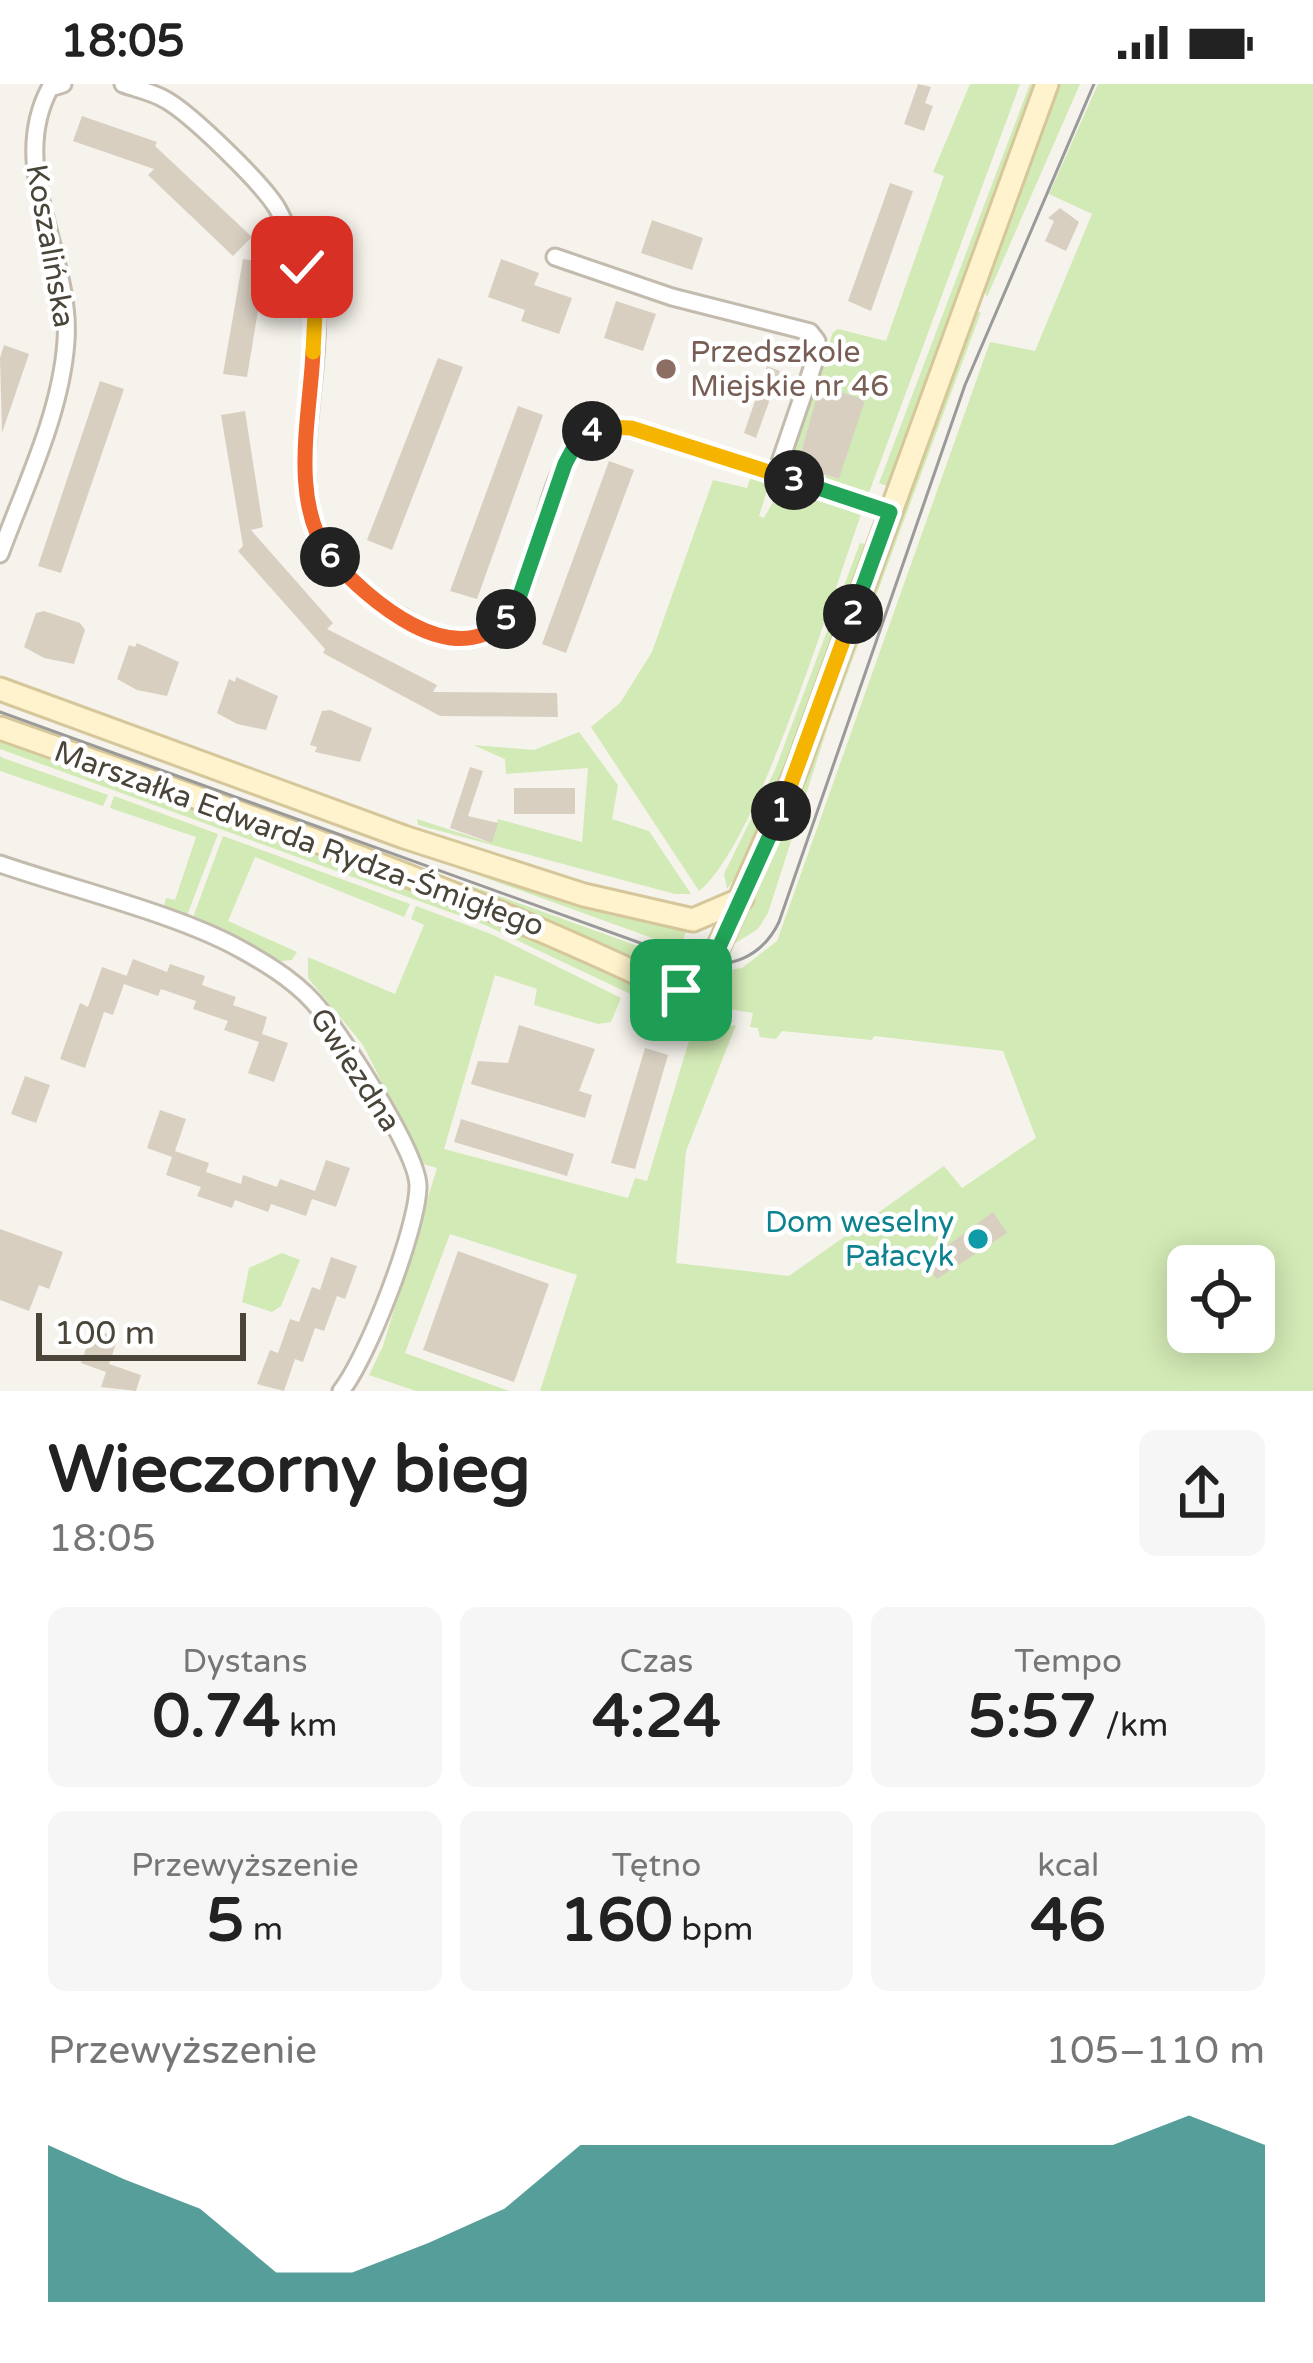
<!DOCTYPE html>
<html lang="pl">
<meta charset="utf-8">
<style>
body{margin:0;font-family:"Varela Round",sans-serif;background:#f6f6f6;color:#222;height:100vh;display:flex;flex-direction:column;font-size:45px;white-space:nowrap}
*{box-sizing:border-box;margin:0}
p{font-size:39px;color:#767676}
.icon{flex:none;width:66px;height:66px;fill:none;stroke:currentColor;stroke-width:2;stroke-linecap:round;stroke-linejoin:round}
.map{position:relative;height:1307px;overflow:hidden}
.sheet{display:flex;flex-direction:column;background:#fff;flex:1}
.sheet>*{flex:none}
.controls{position:absolute;left:1167px;top:1161px;display:grid;gap:24px}
.controls a{display:grid;place-items:center;width:108px;height:108px;border-radius:18px;background:#fff;box-shadow:0 6px 30px #0003;font-size:60px}
.scale{position:absolute;left:36px;bottom:30px;width:210px;box-sizing:border-box;padding-left:12px;border:6px solid #4b4439;border-top:0;font-size:33px;line-height:42px;white-space:nowrap;color:#4b4439;-webkit-text-stroke:9px #fff;paint-order:stroke}
.pin{position:absolute;display:grid;place-items:center;width:102px;height:102px;color:#fff;margin:-51px;border-radius:24px;box-shadow:0 6px 18px #0006}
.km{position:absolute;width:60px;height:60px;margin:-30px;border-radius:50%;background:#222;color:#fff;font-size:33px;line-height:60px;text-align:center}
.round{display:grid;place-items:center;flex:none;width:126px;height:126px;border-radius:18px;background:#f6f6f6}
.head{display:flex;align-items:center;justify-content:space-between;height:204px;padding:0 48px}
h1{font-size:66px;font-weight:800;line-height:90px}
.stats{display:grid;grid-template-columns:repeat(3,1fr);gap:18px;height:204px;padding:12px 48px}
.stats div{display:grid;align-content:center;border-radius:18px;background:#f6f6f6;text-align:center}
.stats b{font-size:60px;font-weight:800}
.stats small{font-size:33px;font-weight:400}
.stats p{font-size:33px}
.chart{height:336px;padding:24px 48px}
.chart p{display:flex;justify-content:space-between}
.chart svg{width:100%;height:216px;margin-top:12px;fill:#0f766e;opacity:.7}
.status{display:flex;justify-content:space-between;align-items:center;height:84px;padding:0 60px;background:#fff;direction:ltr}
.status svg{height:33px;fill:currentColor}
.map>svg:first-child{display:block}
.green{fill:#d2eab5;fill-rule:evenodd}
.building{fill:#d8cfc1}
.lines{fill:none;stroke-linecap:round;stroke-linejoin:round}
.street-casing{stroke:#c2bbae;stroke-width:21}
.secondary-casing{stroke:#d6c79b;stroke-width:27}
.street{stroke:#fff;stroke-width:15}
.secondary{stroke:#fff3cd;stroke-width:21}
.tram{stroke:#9a9a9a;stroke-width:3}
.split-1-casing{stroke:#fff;stroke-width:24}
.split-2-casing{stroke:#fff;stroke-width:24}
.split-3-casing{stroke:#fff;stroke-width:24}
.split-4-casing{stroke:#fff;stroke-width:24}
.split-5-casing{stroke:#fff;stroke-width:24}
.split-6-casing{stroke:#fff;stroke-width:24}
.split-7-casing{stroke:#fff;stroke-width:24}
.split-8-casing{stroke:#fff;stroke-width:24}
.split-1{stroke:#22a559;stroke-width:15}
.split-2{stroke:#f5b400;stroke-width:15}
.split-3{stroke:#22a559;stroke-width:15}
.split-4{stroke:#f5b400;stroke-width:15}
.split-5{stroke:#22a559;stroke-width:15}
.split-6{stroke:#f0652b;stroke-width:15}
.split-7{stroke:#f0652b;stroke-width:15}
.split-8{stroke:#f5b400;stroke-width:15}
.education-dot{fill:#8d6e63;stroke:#fff;stroke-width:4.5}
.culture-dot{fill:#0f9aa8;stroke:#fff;stroke-width:4.5}
.labels{text-anchor:middle;dominant-baseline:central;stroke-width:9;stroke-linejoin:round;paint-order:stroke}
.street-label{font-size:30px;fill:#4b4439;stroke:#fff}
.education-label{font-size:30px;fill:#785e54;stroke:#fff;text-anchor:start}
.culture-label{font-size:30px;fill:#0d838f;stroke:#fff;text-anchor:end}
</style>
<div class="status"><b>18:05</b><svg viewBox="0 0 49 12"><path d="M0 12V9h3v3zM5 12V6h3v6zM10 12V3h3v9zM15 12V0h3v12zM26 1h20v11H26zM47 4h2v5h-2z"/></svg></div>
<div class="map">
<svg width="1313" height="1307" viewBox="0 0 1313 1307">
<rect width="100%" height="100%" fill="#f6f3ec"/>
<g class="green">
<path d="M 970,0 L 1020,0 L 867,414 L 826,397 L 825,391 L 839,395 L 864,316 L 820,302 L 797,381 L 810,386 L 807,393 L 795,389 L 790,374 L 833,248 L 838,245 L 886,257 L 944,92 L 933,88 Z"/>
<path d="M 1030,0 L 1041,0 L 890,403 L 879,399 Z"/>
<path d="M 1057,0 L 1080,0 L 987,213 L 982,200 Z"/>
<path d="M 1098,0 L 1313,0 L 1313,1307 L 540,1307 L 577,1191 L 450,1150 L 405,1269 L 509,1307 L 416,1307 L 369,1291 L 383,1262 L 437,1084 L 423,1080 L 363,961 L 308,894 L 308,873 L 395,910 L 424,841 L 411,835 L 416,822 L 491,850 L 621,914 L 611,938 L 598,940 L 534,921 L 537,905 L 495,891 L 444,1065 L 628,1114 L 635,1094 L 647,1097 L 691,950 L 736,941 L 686,1067 L 676,1179 L 789,1192 L 944,1082 L 962,1104 L 1036,1054 L 1003,967 L 874,952 L 872,956 L 782,947 L 776,955 L 760,953 L 758,944 L 750,943 L 753,929 L 704,921 L 722,887 L 742,884 L 777,857 L 990,258 L 1035,267 L 1092,130 L 1049,110 ZM 1188,1182 L 1254,1182 L 1254,1248 L 1188,1248 Z"/>
<path d="M 981,228 L 828,642 L 768,829 L 758,845 L 734,860 L 798,706 L 974,229 Z"/>
<path d="M 752,390 L 770,397 L 759,432 L 764,434 L 783,400 L 863,425 C 833,507 759,759 699,807 L 591,643 L 620,619 L 652,568 L 713,396 L 747,404 Z"/>
<path d="M 860,459 L 865,460 C 834,549 811,638 771,724 C 758,752 746,781 727,805 L 724,790 L 775,686 Z"/>
<path d="M 0,614 L 504,796 L 686,848 L 680,864 L 0,619 Z"/>
<path d="M 579,648 L 618,701 L 612,735 L 649,747 L 691,810 L 675,810 L 418,741 L 417,735 L 491,759 L 498,735 L 582,758 L 588,684 L 506,690 L 505,675 L 473,661 L 534,666 Z"/>
<path d="M 0,652 L 457,817 L 632,899 L 641,915 L 485,841 L 0,665 Z"/>
<path d="M 0,672 L 3,674 L 108,711 L 103,722 L 0,687 Z"/>
<path d="M 114,712 L 218,750 L 186,834 L 163,826 L 166,814 L 175,816 L 196,753 L 110,724 Z"/>
<path d="M 223,752 L 410,820 L 404,833 L 255,773 L 228,837 L 297,868 L 292,876 L 281,877 L 192,836 Z"/>
<path d="M 363,763 L 674,875 L 668,891 L 536,830 L 361,766 Z"/>
<path d="M 282,1169 L 300,1176 L 281,1222 L 272,1228 L 242,1218 L 249,1184 Z"/>
</g>
<g class="building">
<path d="M 918,0 L 931,3 L 925,19 L 933,22 L 924,47 L 904,40 Z"/>
<path d="M 82,32 L 157,58 L 155,62 L 252,153 L 233,172 L 148,91 L 154,85 L 73,57 Z"/>
<path d="M 890,99 L 913,107 L 871,227 L 848,217 Z"/>
<path d="M 1060,124 L 1079,138 L 1066,167 L 1045,157 L 1054,137 L 1048,134 Z"/>
<path d="M 652,136 L 703,154 L 692,186 L 641,169 Z"/>
<path d="M 243,175 L 266,178 L 247,293 L 223,290 Z"/>
<path d="M 501,175 L 539,189 L 534,201 L 572,214 L 559,250 L 521,237 L 525,226 L 488,213 Z"/>
<path d="M 616,217 L 656,230 L 643,267 L 604,254 Z"/>
<path d="M 4,261 L 29,270 L 2,349 L 0,274 Z"/>
<path d="M 438,274 L 463,283 L 392,466 L 367,456 Z"/>
<path d="M 767,282 L 780,287 L 756,354 L 744,349 Z"/>
<path d="M 100,297 L 124,305 L 61,489 L 38,482 Z"/>
<path d="M 820,301 L 865,316 L 839,395 L 797,382 Z"/>
<path d="M 518,322 L 543,331 L 477,515 L 450,507 Z"/>
<path d="M 245,327 L 263,443 L 251,446 L 333,539 L 327,545 L 437,601 L 433,608 L 557,609 L 558,633 L 440,632 L 323,569 L 325,565 L 238,467 L 243,462 L 221,331 Z"/>
<path d="M 609,377 L 634,386 L 566,569 L 542,560 Z"/>
<path d="M 44,527 L 80,539 L 85,546 L 74,580 L 44,574 L 24,563 L 36,529 Z"/>
<path d="M 137,559 L 179,578 L 167,612 L 137,606 L 117,595 L 129,561 L 135,563 Z"/>
<path d="M 236,593 L 278,612 L 266,646 L 237,640 L 217,629 L 229,595 L 235,598 Z"/>
<path d="M 330,626 L 372,644 L 360,678 L 315,668 L 317,663 L 310,661 L 322,627 Z"/>
<path d="M 470,683 L 483,687 L 468,732 L 498,739 L 492,759 L 450,744 Z"/>
<rect x="514" y="704" width="61" height="26"/>
<path d="M 133,875 L 167,888 L 170,880 L 205,892 L 202,901 L 236,913 L 233,921 L 267,933 L 262,950 L 288,959 L 274,998 L 248,989 L 259,958 L 224,946 L 228,937 L 193,925 L 196,917 L 161,905 L 158,912 L 124,900 L 113,931 L 104,928 L 85,984 L 60,975 L 80,919 L 88,923 L 102,883 L 127,892 L 124,899 Z"/>
<path d="M 519,941 L 595,965 L 579,1007 L 592,1011 L 585,1034 L 471,1000 L 478,977 L 508,979 Z"/>
<path d="M 645,964 L 668,971 L 635,1085 L 611,1079 Z"/>
<path d="M 25,992 L 50,1001 L 36,1039 L 11,1030 Z"/>
<path d="M 160,1026 L 186,1035 L 175,1067 L 209,1079 L 206,1088 L 241,1100 L 243,1091 L 277,1103 L 280,1095 L 315,1107 L 326,1076 L 350,1084 L 336,1123 L 312,1115 L 306,1132 L 271,1120 L 268,1128 L 235,1116 L 232,1124 L 197,1112 L 201,1103 L 166,1091 L 172,1073 L 147,1064 Z"/>
<path d="M 461,1035 L 574,1070 L 567,1092 L 454,1058 Z"/>
<path d="M 993,1128 L 1007,1149 L 937,1195 L 925,1178 Z"/>
<path d="M 0,1145 L 63,1168 L 49,1205 L 39,1201 L 29,1227 L 0,1216 Z"/>
<path d="M 458,1167 L 549,1200 L 514,1298 L 423,1266 Z"/>
<path d="M 331,1173 L 357,1182 L 345,1215 L 337,1212 L 324,1247 L 315,1244 L 303,1278 L 295,1275 L 284,1307 L 257,1300 L 270,1266 L 278,1269 L 290,1235 L 299,1238 L 312,1203 L 320,1206 Z"/>
<path d="M 93,1245 L 118,1254 L 109,1280 L 141,1291 L 136,1307 L 101,1303 L 106,1288 L 81,1279 Z"/>
</g>
<g class="lines">
<g class="street-casing">
<g id="street">
<path d="M 123,0 C 137,5 153,8 166,16 C 191,30 262,99 277,124 C 288,142 293,164 302,183 C 307,194 315,204 316,216 C 323,332 260,448 386,523 C 406,535 429,552 452,555 C 569,571 512,327 631,344 L 890,427"/>
<path d="M 555,173 L 672,213 L 810,248 L 817,257 L 817,270 L 776,390"/>
<path d="M 0,470 C 25,402 61,330 66,257 C 72,172 6,85 50,4 L 63,0"/>
<path d="M 0,780 C 72,805 178,830 242,866 C 271,882 301,901 321,927 C 344,956 419,1070 418,1103 C 417,1146 368,1273 341,1307"/>
</g>
</g>
<g class="secondary-casing">
<g id="secondary">
<path d="M 0,605 L 404,753 L 584,811 L 693,836 L 742,815"/>
<path d="M 0,644 C 226,724 452,800 668,904 L 688,905 L 704,896 L 797,685 L 1047,0"/>
</g>
</g>
<use href="#street" class="street"/>
<use href="#secondary" class="secondary"/>
<path class="tram" d="M 0,628 L 693,878 C 730,886 762,873 779,838 L 965,301 L 1094,0"/>
</g>
<g class="lines">
<g class="split-1-casing">
<path id="split-1" d="M 681,906 L 704,896 L 781,727"/>
</g>
<g class="split-2-casing">
<path id="split-2" d="M 781,727 L 853,530"/>
</g>
<g class="split-3-casing">
<path id="split-3" d="M 794,396 L 890,428 L 853,530"/>
</g>
<g class="split-4-casing">
<path id="split-4" d="M 592,347 L 604,343 L 631,344 L 794,396"/>
</g>
<g class="split-5-casing">
<path id="split-5" d="M 506,535 L 520,511 L 565,380 L 574,363 L 592,347"/>
</g>
<g class="split-6-casing">
<path id="split-6" d="M 330,473 C 368,516 453,590 506,535"/>
</g>
<g class="split-7-casing">
<path id="split-7" d="M 313,268 C 310,334 289,416 330,473"/>
</g>
<g class="split-8-casing">
<path id="split-8" d="M 302,183 L 316,210 L 313,268"/>
</g>
<use href="#split-1" class="split-1"/>
<use href="#split-2" class="split-2"/>
<use href="#split-3" class="split-3"/>
<use href="#split-4" class="split-4"/>
<use href="#split-5" class="split-5"/>
<use href="#split-6" class="split-6"/>
<use href="#split-7" class="split-7"/>
<use href="#split-8" class="split-8"/>
</g>
<circle class="education-dot" cx="666" cy="285" r="12"/>
<circle class="culture-dot" cx="978" cy="1155" r="12"/>
<g class="labels">
<g class="street-label">
<text transform="translate(50 162) rotate(80)">Koszalińska</text>
<text transform="translate(299 755) rotate(20)">Marszałka Edwarda Rydza-Śmigłego</text>
<text transform="translate(355 986) rotate(57)">Gwiezdna</text>
</g>
<g class="education-label">
<text x="690" y="268">Przedszkole<tspan x="690" dy="34">Miejskie nr 46</tspan></text>
</g>
<g class="culture-label">
<text x="954" y="1138">Dom weselny<tspan x="954" dy="34">Pałacyk</tspan></text>
</g>
</g>
</svg>
<div class="controls">
<a><svg class="icon" aria-label="locate" viewBox="0 0 24 24"><circle cx="12" cy="12" r="6"/><path d="M12 2v4M12 18v4M2 12h4M18 12h4"/></svg></a>
</div>
<div class="scale">100 m</div>
<div class="pin" style="left:681px;top:906px;background:#1e9e55"><svg class="icon" aria-label="arrive" viewBox="0 0 24 24"><path d="M6 21V4h12l-3 4 3 4H6"/></svg></div>
<div class="pin" style="left:302px;top:183px;background:#d93025"><svg class="icon" aria-label="check" viewBox="0 0 24 24"><path d="M5 12l5 5 9-10"/></svg></div>
<b class="km" style="left:781px;top:727px">1</b>
<b class="km" style="left:853px;top:530px">2</b>
<b class="km" style="left:794px;top:396px">3</b>
<b class="km" style="left:592px;top:347px">4</b>
<b class="km" style="left:506px;top:535px">5</b>
<b class="km" style="left:330px;top:473px">6</b>
</div>
<section class="sheet">
<div class="head"><div><h1>Wieczorny bieg</h1><p>18:05</p></div><a class="round"><svg class="icon" aria-label="share" viewBox="0 0 24 24"><path d="M12 15V3M7 8l5-5 5 5M5 13v7h14v-7"/></svg></a></div>
<div class="stats">
<div><p>Dystans</p><b>0.74<small> km</small></b></div>
<div><p>Czas</p><b>4:24</b></div>
<div><p>Tempo</p><b>5:57<small> /km</small></b></div>
</div>
<div class="stats">
<div><p>Przewyższenie</p><b>5<small> m</small></b></div>
<div><p>Tętno</p><b>160<small> bpm</small></b></div>
<div><p>kcal</p><b>46</b></div>
</div>
<div class="chart"><p><span>Przewyższenie</span>105–110 m</p>
<svg viewBox="0 0 160 44" preserveAspectRatio="none"><path d="M0 44V12L10 19L20 25L30 38L40 38L50 32L60 25L70 12L80 12L90 12L100 12L110 12L120 12L130 12L140 12L150 6L160 12V44z"/></svg>
</div>
</section>
